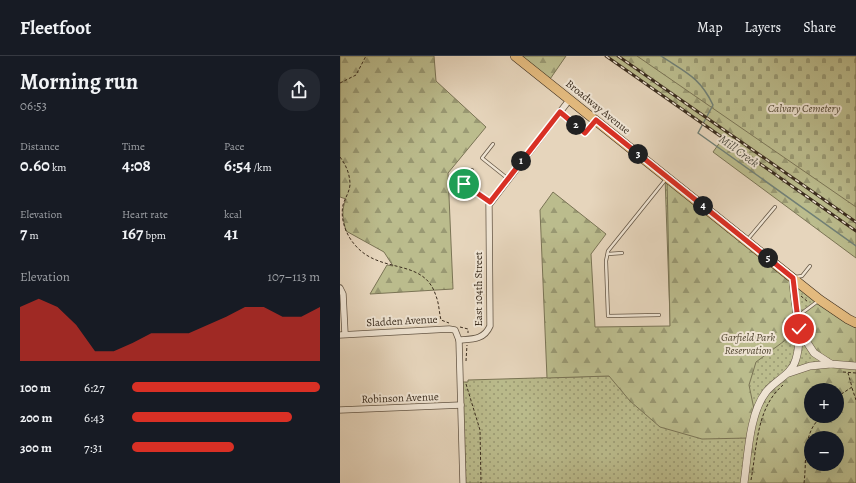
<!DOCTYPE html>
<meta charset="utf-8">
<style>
body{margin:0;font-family:Alegreya,serif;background:#242831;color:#f1f3f6;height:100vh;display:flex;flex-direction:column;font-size:15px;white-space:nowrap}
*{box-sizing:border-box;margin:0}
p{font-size:13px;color:#9ea1a6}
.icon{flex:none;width:22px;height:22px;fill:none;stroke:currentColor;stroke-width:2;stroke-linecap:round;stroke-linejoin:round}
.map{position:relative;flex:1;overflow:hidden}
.drawer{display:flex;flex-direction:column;background:#171b24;width:340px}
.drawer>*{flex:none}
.controls{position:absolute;left:464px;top:327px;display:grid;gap:8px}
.controls a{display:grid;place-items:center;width:40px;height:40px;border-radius:50%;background:#171b24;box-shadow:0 4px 16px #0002;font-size:20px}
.pin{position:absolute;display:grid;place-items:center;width:34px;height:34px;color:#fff;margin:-17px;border:2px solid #fff;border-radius:50%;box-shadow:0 1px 4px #0007}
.km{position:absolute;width:20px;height:20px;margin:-10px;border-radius:50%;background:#222;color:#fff;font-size:11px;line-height:20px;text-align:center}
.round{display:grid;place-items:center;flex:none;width:42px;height:42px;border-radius:16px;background:#242831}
.headline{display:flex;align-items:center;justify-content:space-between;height:68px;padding:0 20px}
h1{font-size:22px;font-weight:700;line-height:30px}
.figures{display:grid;grid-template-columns:repeat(3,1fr);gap:6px;height:68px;padding:4px 20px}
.figures div{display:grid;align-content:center}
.figures b{font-size:17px;font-weight:700}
.figures small{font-size:11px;font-weight:400}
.figures p{font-size:11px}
.chart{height:112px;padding:8px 20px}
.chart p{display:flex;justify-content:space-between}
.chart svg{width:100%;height:72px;margin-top:4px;fill:#d93025;opacity:.7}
ul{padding:0 20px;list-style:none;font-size:13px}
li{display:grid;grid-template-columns:64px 48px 1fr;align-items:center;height:30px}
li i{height:10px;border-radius:5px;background:#d93025}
header{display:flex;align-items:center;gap:24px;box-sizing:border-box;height:56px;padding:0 20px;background:#171b24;border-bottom:1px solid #363941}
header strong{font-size:19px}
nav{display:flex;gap:22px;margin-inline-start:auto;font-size:14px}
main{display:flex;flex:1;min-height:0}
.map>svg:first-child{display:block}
.green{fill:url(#green-dots);stroke:#7a7455;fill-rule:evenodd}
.forest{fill:url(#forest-firs);stroke:#7a7455;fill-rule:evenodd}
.cemetery{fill:url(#cemetery-stones);stroke:#7a7455}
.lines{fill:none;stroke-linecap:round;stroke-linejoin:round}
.stream{stroke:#718077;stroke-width:1.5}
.service-casing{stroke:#645645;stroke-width:4}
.minor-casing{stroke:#645645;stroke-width:7}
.tertiary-casing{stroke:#645645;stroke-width:8}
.primary-casing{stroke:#392b1d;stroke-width:10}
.path{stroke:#392b1d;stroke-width:1;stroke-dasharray:3 2;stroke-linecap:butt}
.service{stroke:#efe4d3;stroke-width:2.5}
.minor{stroke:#efe4d3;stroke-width:5.5}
.tertiary{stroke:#efe4d3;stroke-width:7}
.primary{stroke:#e3ba7e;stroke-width:9}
.rail-casing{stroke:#392b1d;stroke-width:3}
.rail{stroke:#efe4d3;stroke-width:1.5;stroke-dasharray:4.5;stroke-linecap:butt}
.route-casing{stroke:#fff;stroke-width:8}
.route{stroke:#d93025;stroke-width:5}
.labels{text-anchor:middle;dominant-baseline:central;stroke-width:4;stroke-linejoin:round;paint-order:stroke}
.street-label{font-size:11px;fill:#392b1d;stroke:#efe4d3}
.park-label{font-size:11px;font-style:italic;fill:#534833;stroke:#efe4d3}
.water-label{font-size:12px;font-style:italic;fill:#504e42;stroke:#efe4d3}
</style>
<header>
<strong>Fleetfoot</strong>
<nav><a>Map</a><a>Layers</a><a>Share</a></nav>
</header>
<main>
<section class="drawer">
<div class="headline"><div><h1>Morning run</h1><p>06:53</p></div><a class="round"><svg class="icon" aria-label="share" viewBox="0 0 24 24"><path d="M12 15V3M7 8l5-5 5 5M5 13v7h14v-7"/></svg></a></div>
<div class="figures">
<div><p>Distance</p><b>0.60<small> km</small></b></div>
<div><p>Time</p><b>4:08</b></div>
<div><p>Pace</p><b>6:54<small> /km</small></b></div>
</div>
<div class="figures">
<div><p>Elevation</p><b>7<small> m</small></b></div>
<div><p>Heart rate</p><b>167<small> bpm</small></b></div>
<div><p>kcal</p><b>41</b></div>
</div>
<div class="chart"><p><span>Elevation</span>107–113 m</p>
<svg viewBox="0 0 160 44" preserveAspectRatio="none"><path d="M0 44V11L10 6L20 11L30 22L40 38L50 38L60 33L70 27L80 27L90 27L100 22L110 17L120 11L130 11L140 17L150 17L160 11V44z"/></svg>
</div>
<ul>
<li><b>100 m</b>6:27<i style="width:100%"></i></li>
<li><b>200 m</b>6:43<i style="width:85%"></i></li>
<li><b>300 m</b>7:31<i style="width:54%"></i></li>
</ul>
</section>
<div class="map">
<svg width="516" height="427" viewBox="0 0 516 427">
<defs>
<pattern id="green-dots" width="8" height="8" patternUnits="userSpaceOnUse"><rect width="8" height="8" fill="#bbbc8d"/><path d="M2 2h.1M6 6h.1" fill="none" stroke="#999973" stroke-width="1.8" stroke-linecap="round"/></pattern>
<pattern id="forest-firs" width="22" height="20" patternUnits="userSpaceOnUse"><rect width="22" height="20" fill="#bbbc8d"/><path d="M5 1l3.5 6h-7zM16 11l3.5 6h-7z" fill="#999973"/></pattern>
<pattern id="cemetery-stones" width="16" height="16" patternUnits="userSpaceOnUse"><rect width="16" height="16" fill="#bbbc8d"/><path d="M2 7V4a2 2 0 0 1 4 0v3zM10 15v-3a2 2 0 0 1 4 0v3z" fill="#999973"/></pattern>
</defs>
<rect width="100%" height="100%" fill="#e6d5bc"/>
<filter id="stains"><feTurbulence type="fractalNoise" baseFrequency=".005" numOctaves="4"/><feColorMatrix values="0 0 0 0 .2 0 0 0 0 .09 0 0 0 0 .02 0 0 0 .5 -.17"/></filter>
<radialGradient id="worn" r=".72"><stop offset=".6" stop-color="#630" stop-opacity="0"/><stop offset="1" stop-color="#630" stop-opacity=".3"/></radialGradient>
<path class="green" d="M 325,121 L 498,260 L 516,427 L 123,427 L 120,326 L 128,326 L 128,324 L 332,318 ZM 471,334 L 497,334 L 497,360 L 471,360 ZM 471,382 L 497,382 L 497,408 L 471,408 Z"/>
<g class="forest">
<path d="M 0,0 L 94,0 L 96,25 L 146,71 L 108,117 L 113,233 L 30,238 L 47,209 L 53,210 L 44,196 L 6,175 C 3,163 1,154 6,143 L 0,141 Z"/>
<path d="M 175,0 L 226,0 L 208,26 Z"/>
<path d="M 266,0 L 378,0 L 516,74 L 516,202 L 373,96 L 383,82 Z"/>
<path d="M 327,121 L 453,222 L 456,261 L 480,244 L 516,267 L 516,427 L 404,427 L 410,382 L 362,383 L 320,371 L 290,345 L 269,320 L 207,322 L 200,154 L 213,136 L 266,178 L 251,198 L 255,271 L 330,270 ZM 459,274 L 474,297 L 490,308 L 449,317 L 438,324 L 415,358 L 409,329 L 416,306 ZM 471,334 L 497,334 L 497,360 L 471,360 ZM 471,382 L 497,382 L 497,408 L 471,408 Z"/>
</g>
<path class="cemetery" d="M 297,0 L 516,0 L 516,151 Z"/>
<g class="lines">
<path class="stream" d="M 321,0 C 345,16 360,21 373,49 L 358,77 L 516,190"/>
<g class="service-casing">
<g id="service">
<path d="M 220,56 L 245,77 L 255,66"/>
<path d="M 153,88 L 142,102 L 167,122"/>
<path d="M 132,114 L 124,126 L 124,130 L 150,146"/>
<path d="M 408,183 L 435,151"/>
<path d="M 268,198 L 282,197"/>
<path d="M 455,221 L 462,220 L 470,210"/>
<path d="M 319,259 L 268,260 L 266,205 L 268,195 L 326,123"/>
<path d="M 458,260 L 478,245"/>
</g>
</g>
<g class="minor-casing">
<g id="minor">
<path d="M 0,232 L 3,238 L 5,278"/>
<path d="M 0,279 L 109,273 L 115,274 L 119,284 L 123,427"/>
<path d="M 119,284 C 132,283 144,284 150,270 L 149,149 L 230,43"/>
<path d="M 0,354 L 121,349"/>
</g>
</g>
<g class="tertiary-casing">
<g id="tertiary">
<path d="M 459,274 L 474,297 L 491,308 L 516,310"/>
<path d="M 449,317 L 470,310 L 491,308"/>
<path d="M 404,427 C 408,400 409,358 426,336 C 435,324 452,319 456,303 C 464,276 453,249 453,222"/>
</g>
</g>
<g class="primary-casing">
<path id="primary" d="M 175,0 L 480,244 L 508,263 L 516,267"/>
</g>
<g class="path">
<path d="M 0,27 L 16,19 L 26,0"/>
<path d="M 0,101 C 6,109 10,118 10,129 C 9,137 5,142 3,149 C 0,163 6,179 15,189 C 40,219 84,201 96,240 C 99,247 99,256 101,264 L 109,267"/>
<path d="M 461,240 L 468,246"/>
<path d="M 120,271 L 128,273 L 128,277"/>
<path d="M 126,305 L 127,289"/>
<path d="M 503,316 L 516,317"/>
<path d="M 126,328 L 140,374 L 141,427"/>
<path d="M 512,332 L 516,344"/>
<path d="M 497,341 L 512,331 L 508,317"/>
<path d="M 411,424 C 417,392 416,352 443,329"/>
<path d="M 464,427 C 467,405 462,374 483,360"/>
</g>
<use href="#service" class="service"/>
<use href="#minor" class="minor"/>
<use href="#tertiary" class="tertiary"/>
<use href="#primary" class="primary"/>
<g class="rail-casing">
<g id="rail">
<path d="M 266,0 L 516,175"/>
<path d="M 278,0 L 516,166"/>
</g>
</g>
<use href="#rail" class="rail"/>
</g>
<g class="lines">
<g class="route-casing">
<path id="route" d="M 124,128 L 150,146 L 220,56 L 245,77 L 256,64 L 453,222 L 459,273"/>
</g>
<use href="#route" class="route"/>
</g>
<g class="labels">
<g class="street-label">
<text transform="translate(258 51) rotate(39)">Broadway Avenue</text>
<text transform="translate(138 233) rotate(-90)">East 104th Street</text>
<text transform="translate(62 265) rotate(-3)">Sladden Avenue</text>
<text transform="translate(60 342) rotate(-2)">Robinson Avenue</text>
</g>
<g class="park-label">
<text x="464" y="52">Calvary Cemetery</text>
<text x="408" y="281">Garfield Park<tspan x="408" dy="13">Reservation</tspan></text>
</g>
<g class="water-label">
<text transform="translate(399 95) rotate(36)">Mill Creek</text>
</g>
</g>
<rect width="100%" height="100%" filter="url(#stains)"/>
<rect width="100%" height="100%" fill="url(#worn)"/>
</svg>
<div class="controls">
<a>+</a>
<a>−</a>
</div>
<div class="pin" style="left:124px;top:128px;background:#1e9e55"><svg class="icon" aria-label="arrive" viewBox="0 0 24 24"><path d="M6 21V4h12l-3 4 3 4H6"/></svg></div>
<div class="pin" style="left:459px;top:273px;background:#d93025"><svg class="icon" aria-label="check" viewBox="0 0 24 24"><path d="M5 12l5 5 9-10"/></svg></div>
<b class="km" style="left:181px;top:105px">1</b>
<b class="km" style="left:236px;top:69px">2</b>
<b class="km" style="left:298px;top:98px">3</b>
<b class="km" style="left:363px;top:150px">4</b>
<b class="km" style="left:428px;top:202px">5</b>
</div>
</main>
